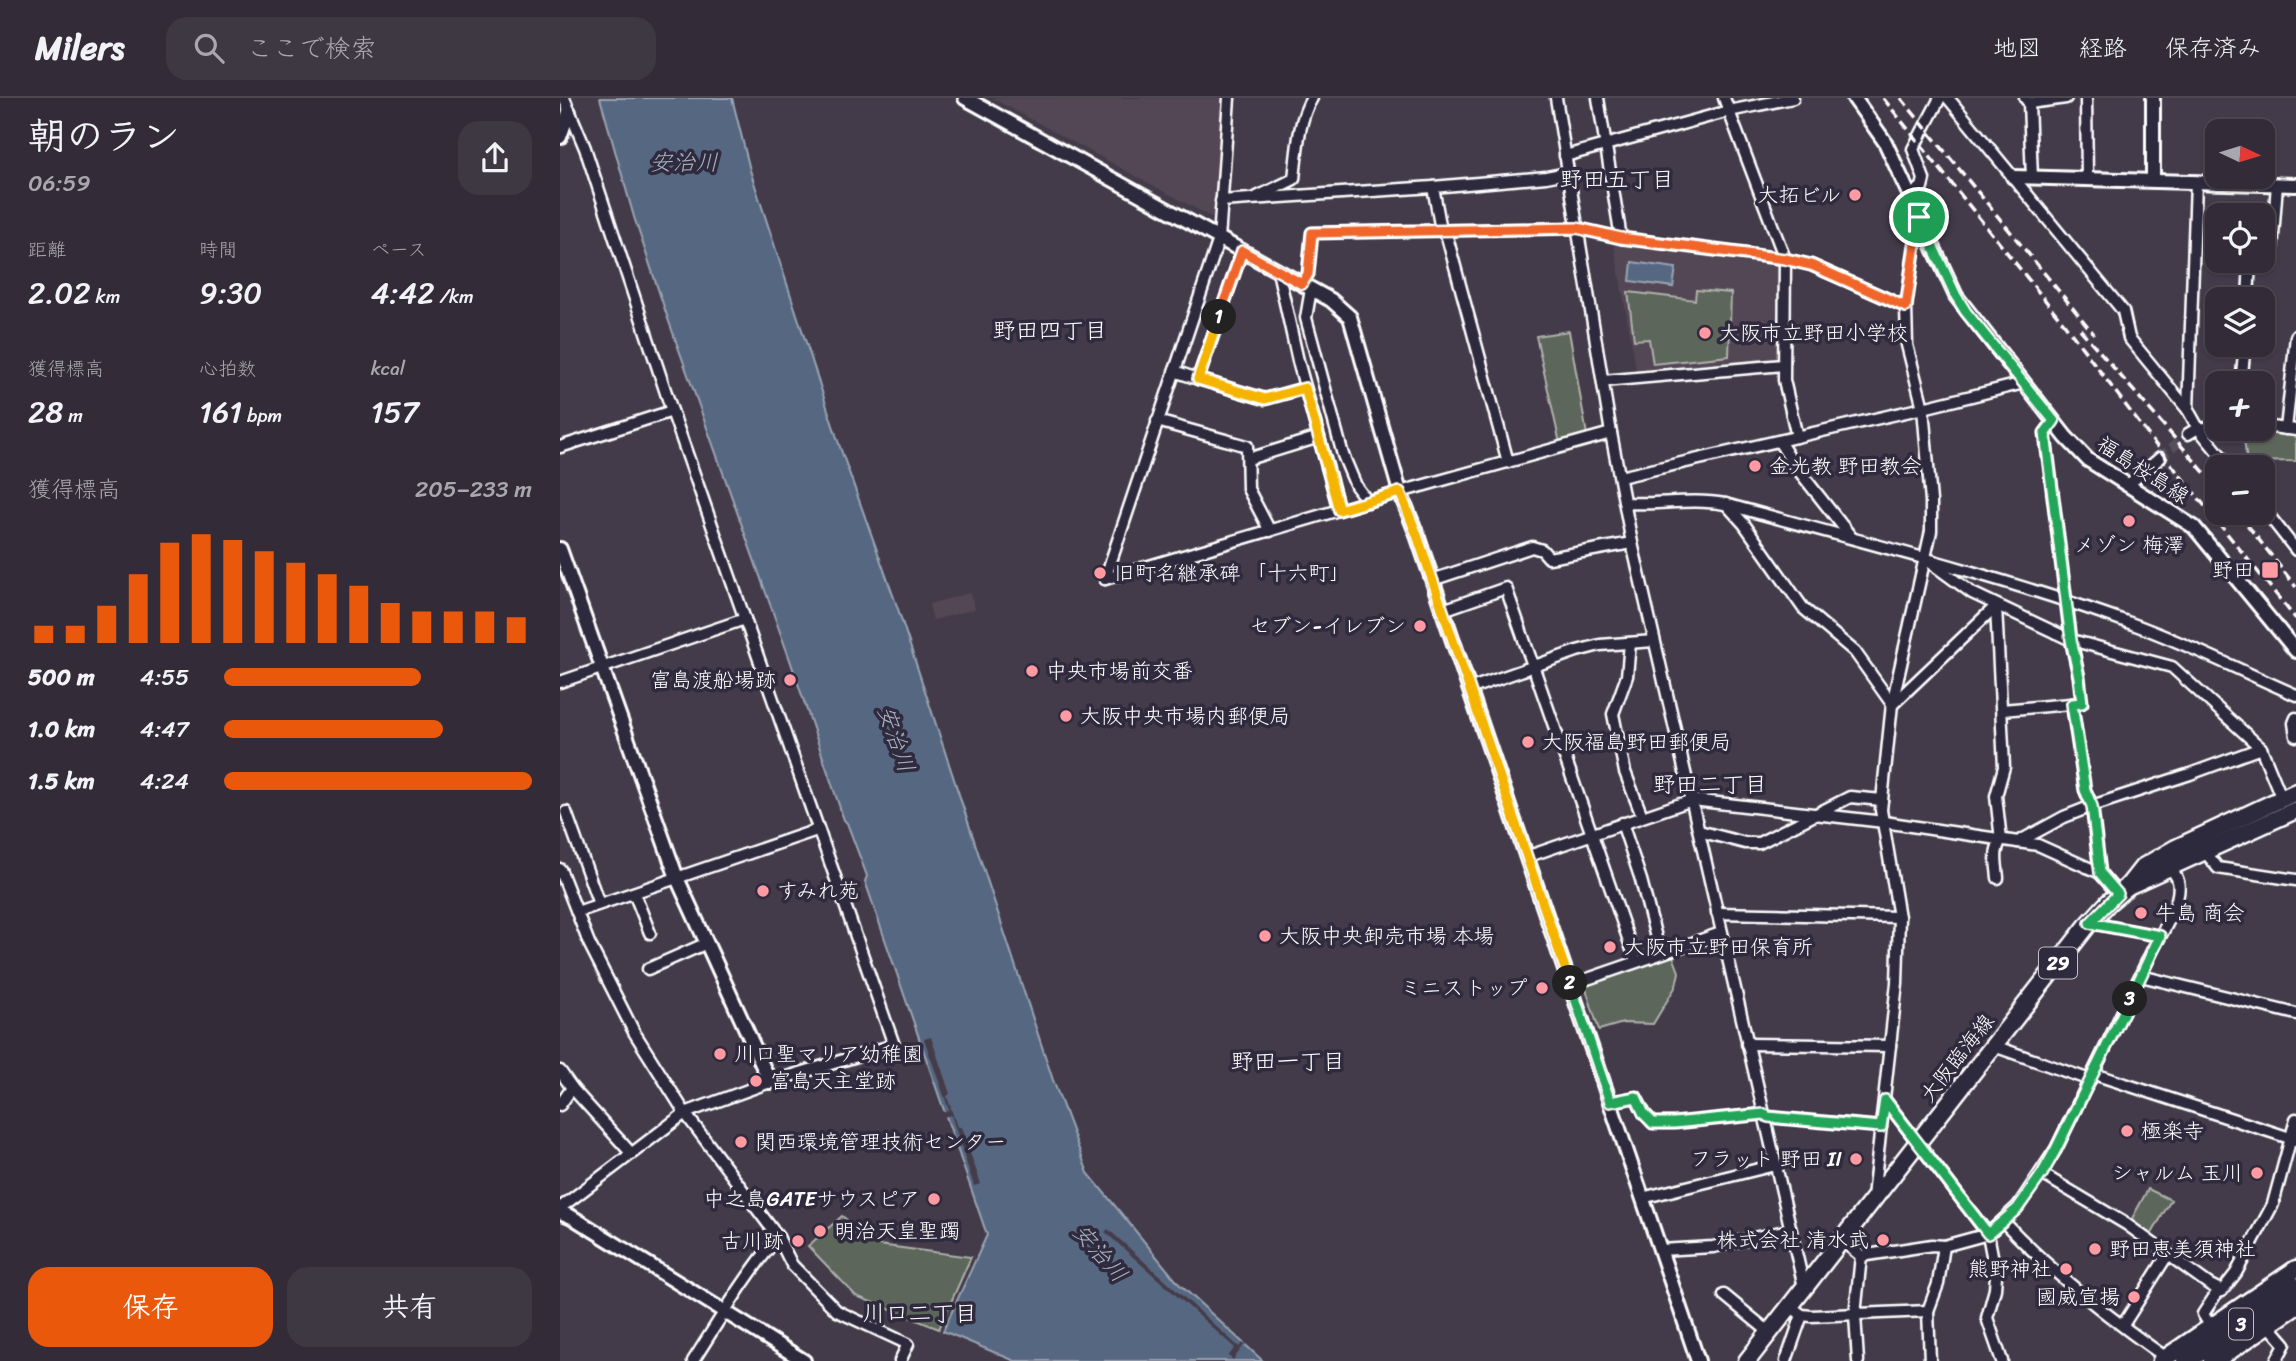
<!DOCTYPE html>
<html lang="ja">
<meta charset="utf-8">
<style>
body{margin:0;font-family:Sriracha,"Klee One",sans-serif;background:#3e3843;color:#f1f3f6;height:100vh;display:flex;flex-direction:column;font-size:26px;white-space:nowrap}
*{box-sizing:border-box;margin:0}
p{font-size:23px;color:#a9a7ae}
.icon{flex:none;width:38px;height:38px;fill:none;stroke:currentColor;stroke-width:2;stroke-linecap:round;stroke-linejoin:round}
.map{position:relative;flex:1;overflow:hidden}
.sheet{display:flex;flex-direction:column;background:#332c38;width:560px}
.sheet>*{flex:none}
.needle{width:46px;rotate:94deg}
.tools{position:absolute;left:1645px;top:21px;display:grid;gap:14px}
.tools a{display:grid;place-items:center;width:70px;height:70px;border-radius:14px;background:#332c38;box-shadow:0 2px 5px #0004,0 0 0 2px #4e4853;font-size:35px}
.pin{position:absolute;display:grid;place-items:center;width:60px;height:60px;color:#fff;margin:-30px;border:4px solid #fff;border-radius:50%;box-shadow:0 2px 7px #0007}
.km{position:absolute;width:35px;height:35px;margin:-18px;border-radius:50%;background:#222;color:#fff;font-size:19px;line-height:35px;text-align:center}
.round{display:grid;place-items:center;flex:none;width:74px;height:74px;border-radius:21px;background:#3e3843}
.headline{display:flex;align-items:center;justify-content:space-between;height:119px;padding:0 28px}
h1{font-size:38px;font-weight:600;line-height:52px}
.metrics{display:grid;grid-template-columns:repeat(3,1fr);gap:10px;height:119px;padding:7px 28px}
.metrics div{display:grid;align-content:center}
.metrics b{font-size:30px;font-weight:600}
.metrics small{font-size:19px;font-weight:400}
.metrics p{font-size:19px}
.chart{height:196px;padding:14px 28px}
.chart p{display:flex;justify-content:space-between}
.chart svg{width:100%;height:126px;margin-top:7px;stroke:#ea580c;stroke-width:6}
.button{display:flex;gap:14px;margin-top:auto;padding:14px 28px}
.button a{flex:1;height:80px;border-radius:21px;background:#ea580c;color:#fff;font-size:28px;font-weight:600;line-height:80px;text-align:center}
.button a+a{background:#3e3843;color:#f1f3f6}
ul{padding:0 28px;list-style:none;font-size:23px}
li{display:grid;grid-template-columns:112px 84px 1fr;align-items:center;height:52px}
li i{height:18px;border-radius:9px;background:#ea580c}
header{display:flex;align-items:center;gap:42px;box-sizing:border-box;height:98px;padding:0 35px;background:#332c38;border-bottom:2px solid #4e4853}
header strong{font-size:33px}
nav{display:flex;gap:38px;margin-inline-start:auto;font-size:24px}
.search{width:490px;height:63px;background:#3e3843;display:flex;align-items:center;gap:18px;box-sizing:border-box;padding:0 24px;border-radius:21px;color:#a9a7ae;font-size:26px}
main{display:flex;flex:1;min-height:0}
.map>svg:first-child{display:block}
.built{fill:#534754}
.green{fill:#5d665a;stroke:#aeb2ac;stroke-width:2}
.water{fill:#566881;stroke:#9aa4b3;stroke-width:2}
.pier{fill:#443b4a}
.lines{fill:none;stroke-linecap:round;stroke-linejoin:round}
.minor-tunnel{stroke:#574f5c;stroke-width:10;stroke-dasharray:10 5;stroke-linecap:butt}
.minor-casing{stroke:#fff;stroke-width:15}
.tertiary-casing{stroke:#fff;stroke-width:18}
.primary-casing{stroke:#fff;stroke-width:21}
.motorway-casing{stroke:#fff;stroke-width:23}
.minor{stroke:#2f2a3d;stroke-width:10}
.tertiary{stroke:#2f2a3d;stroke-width:12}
.primary{stroke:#2f2a3d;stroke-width:16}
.motorway{stroke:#2f2a3d;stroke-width:18}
.rail{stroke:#fff;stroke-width:3.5;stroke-dasharray:10 5;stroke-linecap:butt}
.split-1-casing{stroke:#fff;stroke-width:14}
.split-2-casing{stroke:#fff;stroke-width:14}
.split-3-casing{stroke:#fff;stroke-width:14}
.split-4-casing{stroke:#fff;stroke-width:14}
.split-1{stroke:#f0652b;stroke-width:9}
.split-2{stroke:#f5b400;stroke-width:9}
.split-3{stroke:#22a559;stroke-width:9}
.split-4{stroke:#22a559;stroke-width:9}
.poi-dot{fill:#ff9aa2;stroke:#2f2a3d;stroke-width:2.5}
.labels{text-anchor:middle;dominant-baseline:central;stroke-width:7;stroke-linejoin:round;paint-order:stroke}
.shield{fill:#2f2a3d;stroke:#c1bfc5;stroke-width:2}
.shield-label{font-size:19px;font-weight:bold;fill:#fff}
.poi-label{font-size:21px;fill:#fff;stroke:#2f2a3d;text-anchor:start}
.street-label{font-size:21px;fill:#fff;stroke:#2f2a3d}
.water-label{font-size:23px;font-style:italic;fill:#aab4c0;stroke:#2f2a3d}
.neighbourhood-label{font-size:23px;fill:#fff;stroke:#2f2a3d}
</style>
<header>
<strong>Milers</strong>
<div class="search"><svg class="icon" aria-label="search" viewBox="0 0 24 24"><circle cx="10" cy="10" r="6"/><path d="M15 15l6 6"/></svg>ここで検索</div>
<nav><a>地図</a><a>経路</a><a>保存済み</a></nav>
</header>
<main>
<section class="sheet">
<div class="headline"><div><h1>朝のラン</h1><p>06:59</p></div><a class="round"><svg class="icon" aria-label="share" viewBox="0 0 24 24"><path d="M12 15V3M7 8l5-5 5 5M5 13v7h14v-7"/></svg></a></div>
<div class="metrics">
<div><p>距離</p><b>2.02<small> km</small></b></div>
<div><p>時間</p><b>9:30</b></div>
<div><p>ペース</p><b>4:42<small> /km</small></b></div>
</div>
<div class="metrics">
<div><p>獲得標高</p><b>28<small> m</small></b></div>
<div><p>心拍数</p><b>161<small> bpm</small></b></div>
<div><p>kcal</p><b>157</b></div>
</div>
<div class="chart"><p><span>獲得標高</span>205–233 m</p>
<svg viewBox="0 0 160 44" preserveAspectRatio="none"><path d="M5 44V38M15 44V38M25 44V31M35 44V20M45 44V9M55 44V6M65 44V8M75 44V12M85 44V16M95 44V20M105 44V24M115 44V30M125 44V33M135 44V33M145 44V33M155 44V35"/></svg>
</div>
<ul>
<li><b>500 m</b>4:55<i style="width:64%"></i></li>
<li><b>1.0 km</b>4:47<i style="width:71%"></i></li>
<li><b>1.5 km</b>4:24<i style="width:100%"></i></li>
</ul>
<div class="button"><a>保存</a><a>共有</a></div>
</section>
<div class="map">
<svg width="1736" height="1263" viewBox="0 0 1736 1263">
<rect width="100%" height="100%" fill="#443b4a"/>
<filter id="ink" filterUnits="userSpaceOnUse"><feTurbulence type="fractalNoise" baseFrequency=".0143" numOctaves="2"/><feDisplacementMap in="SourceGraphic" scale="14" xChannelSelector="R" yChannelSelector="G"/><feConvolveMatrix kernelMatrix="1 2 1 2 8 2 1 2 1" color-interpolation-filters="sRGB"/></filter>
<g filter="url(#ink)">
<g class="built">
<path d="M 432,0 L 665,0 L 657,122 L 469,20 Z"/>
<path d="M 1053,141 L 1223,165 L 1219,263 L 1077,276 Z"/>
<path d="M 410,495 L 415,511 L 373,522 L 369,506 Z"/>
</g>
<g class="green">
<path d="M 1136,192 L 1171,195 L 1169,258 L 1093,266 L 1089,241 L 1074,242 L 1068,194 L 1135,202 Z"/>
<path d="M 1009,233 L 1027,337 L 1001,343 L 999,341 L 976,238 Z"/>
<path d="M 1700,332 L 1736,336 L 1736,363 L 1687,364 L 1683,334 Z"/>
<path d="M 1113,858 L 1119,874 L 1116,888 L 1093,926 L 1063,925 L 1039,932 L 1025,888 Z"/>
<path d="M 1588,1091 L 1611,1102 L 1590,1139 L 1569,1126 Z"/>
<path d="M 282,1118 L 319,1147 L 411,1159 L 379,1231 L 296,1198 L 248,1148 Z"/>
</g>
<g class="water">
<path d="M 40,0 L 172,0 L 190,72 L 280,349 L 338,511 L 493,982 L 528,1075 L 619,1186 L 703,1263 L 455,1263 L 383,1233 L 427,1137 L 319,824 L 305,783 L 307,778 L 287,725 L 284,722 L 230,562 L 108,221 L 74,119 Z"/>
<path d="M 1072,164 L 1116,170 L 1113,189 L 1070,183 Z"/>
</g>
<g class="pier">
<path d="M 371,939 L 390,996 L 387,998 L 397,1029 L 401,1029 L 421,1086 L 414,1088 L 391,1017 L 383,1019 L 382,1015 L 389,1012 L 364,941 Z"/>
<path d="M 548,1131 L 679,1249 L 683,1245 L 685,1246 L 673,1262 L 668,1258 L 675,1250 L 545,1134 Z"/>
</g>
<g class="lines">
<path class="minor-tunnel" d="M 1600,360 L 1628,336"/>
<g class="minor-casing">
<g id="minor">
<path d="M 996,0 L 1051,335 L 1072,445 L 1244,1189"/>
<path d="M 1038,0 L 1061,140"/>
<path d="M 1164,0 L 1225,161 L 1224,282 L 1237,339"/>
<path d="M 1388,0 L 1563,213 L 1569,240 L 1628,312 L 1638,330 L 1670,369"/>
<path d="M 1465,0 L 1469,5 L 1472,80"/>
<path d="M 1526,0 L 1527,81"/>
<path d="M 1469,5 L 1506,0"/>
<path d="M 1005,58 L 1169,13 L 1233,0"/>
<path d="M 873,89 L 881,132 L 887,139 L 948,364"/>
<path d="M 1350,98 L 1362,89 L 1364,81 L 1353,51 L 1380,0"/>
<path d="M 697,99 L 734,81 C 737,55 738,22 752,0"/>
<path d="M 661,103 L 873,89 L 986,79 L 1007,75"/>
<path d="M 682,153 L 638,281 L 705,301 L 745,290"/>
<path d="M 718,173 L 738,263 L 779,412"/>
<path d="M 742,186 L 748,176 L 752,135 L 1017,130 L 1061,140 L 1225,161 L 1251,167 L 1346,209"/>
<path d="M 751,191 L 746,220 L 783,357 L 796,388 L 808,404"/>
<path d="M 1688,201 L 1690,164 L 1711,165 L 1717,86"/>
<path d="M 614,273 L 638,281"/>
<path d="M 1043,283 L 1223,267"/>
<path d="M 1681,285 L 1685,247"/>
<path d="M 1628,312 L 1636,84"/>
<path d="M 597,323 L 687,348 L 688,391 L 710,433"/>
<path d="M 1703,328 L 1736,332"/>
<path d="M 1726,331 L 1736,238"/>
<path d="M 1628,336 L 1638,330 L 1671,331"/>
<path d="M 1219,343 L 1232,364 L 1292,440"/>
<path d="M 0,349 L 112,313"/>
<path d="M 688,361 L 759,339"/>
<path d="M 1060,379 L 1363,310 L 1464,285"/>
<path d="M 1569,386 L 1600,360"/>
<path d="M 1065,405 C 1098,407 1132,400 1165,406 C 1300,443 1437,477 1570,525 C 1626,545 1681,573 1736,597"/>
<path d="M 1166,406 L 1184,426 L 1243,510 L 1295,554 L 1332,606"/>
<path d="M 1703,410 L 1736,452"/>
<path d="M 1371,465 L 1412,495 L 1511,542 L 1612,569 L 1701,650 L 1722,701"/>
<path d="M 545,481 L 840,394 L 1051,335"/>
<path d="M 545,481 L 659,141 L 669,0"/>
<path d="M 872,482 L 972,449 L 982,452 L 989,460 L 1072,445"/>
<path d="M 1436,508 L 1444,669 L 1436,698 L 1441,742 C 1433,754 1437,767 1438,780"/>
<path d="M 883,512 L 946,490 L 1076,863"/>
<path d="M 1070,545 L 1067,578 L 1053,616 L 1065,674 L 1082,718"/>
<path d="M 0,584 L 185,521"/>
<path d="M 909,591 L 1017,553 L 1040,547 L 1094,543"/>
<path d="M 1333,606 L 1436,508"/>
<path d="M 1512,606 L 1525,692 L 1532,708 L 1540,775"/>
<path d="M 1442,612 L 1522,605 L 1519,579 L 1511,542 L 1485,335 L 1494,323"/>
<path d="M 1736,620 L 1734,625 L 1736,638"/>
<path d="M 6,714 L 39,806"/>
<path d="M 1062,725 L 1081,782 L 1100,855"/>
<path d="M 1139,733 L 1185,745 L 1199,745 L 1290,699 L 1322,702"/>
<path d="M 1458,744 L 1504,719 L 1532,708 L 1630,676 L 1701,650"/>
<path d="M 1646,755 L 1658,770 L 1736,782"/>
<path d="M 966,759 L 1132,702 L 1324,724 L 1478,747 L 1540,775 L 1558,796"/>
<path d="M 0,771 L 29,845 L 74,934 L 125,1015 L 218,1139 L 232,1167 L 277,1213 L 348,1246 L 340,1263"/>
<path d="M 74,795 L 90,835"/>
<path d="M 17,814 L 257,732"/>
<path d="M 1157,815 L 1339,819"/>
<path d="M 1530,825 L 1600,838"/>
<path d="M 88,871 L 147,845"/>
<path d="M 1581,878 L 1736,916"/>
<path d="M 1010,887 L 1161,835"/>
<path d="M 1187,946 L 1330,948"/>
<path d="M 1434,948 L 1530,982"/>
<path d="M 0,973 L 12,990 L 71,1055"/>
<path d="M 1534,976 L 1736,1042"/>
<path d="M 1325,1002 L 1428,1136 L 1436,1178 L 1435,1191 L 1427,1220 L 1442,1263"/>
<path d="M 1050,1004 L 1076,999 L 1085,1016 L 1093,1025 L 1114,1025 L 1204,1016 L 1208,1019 L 1321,1029"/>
<path d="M 0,1007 L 12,990"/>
<path d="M 1482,1076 L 1566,1126 L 1650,1187 L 1662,1193 L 1676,1175 L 1713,1106 L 1736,1021"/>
<path d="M 1313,1099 L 1337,885 L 1339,819 L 1321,712 L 1332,606 L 1371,433 L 1371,403 L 1363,310 L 1347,247 L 1346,209 L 1359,119"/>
<path d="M 1082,1100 L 1215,1067"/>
<path d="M 0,1110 L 125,1015 L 210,984 L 334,947 L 112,313 L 25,50 L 4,0"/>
<path d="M 1443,1123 C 1493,1176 1549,1220 1608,1261"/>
<path d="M 1281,1142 L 1301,1158 L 1372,1147 L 1384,1148 L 1428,1136 L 1458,1108 L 1496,1051 L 1593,851 C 1602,835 1623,802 1618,783 C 1617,778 1612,773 1610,769"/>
<path d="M 1100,1152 L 1153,1149 L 1229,1132"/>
<path d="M 1164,1197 L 1209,1234"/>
<path d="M 1230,1208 L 1242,1217 L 1251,1218 L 1368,1213"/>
<path d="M 1563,1227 L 1608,1156"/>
<path d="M 1651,1229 L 1643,1216 L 1658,1193"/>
<path d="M 1712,1231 L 1725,1246 L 1716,1263"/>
<path d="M 133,1263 C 160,1221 186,1177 218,1139"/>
<path d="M 1226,1263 L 1242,1217"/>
<path d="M 1298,1263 L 1295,1217 L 1301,1158"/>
<path d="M 1370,1263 L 1368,1213 L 1378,1186 L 1384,1148"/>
</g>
</g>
<g class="tertiary-casing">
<g id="tertiary">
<path d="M 405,0 L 771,202 L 790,219 L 840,394 L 857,437 L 1138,1263"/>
<path d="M 1294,0 L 1325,44 L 1396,198 L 1506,339 L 1528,362 L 1634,429 L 1736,553"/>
<path d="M 0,39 L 9,14"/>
<path d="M 1453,79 L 1736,87"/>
<path d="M 1593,82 L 1593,0"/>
<path d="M 0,451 L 117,780 L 210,984"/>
<path d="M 0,1114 L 12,1119 L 244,1263"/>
</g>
</g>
<g class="primary-casing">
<g id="primary">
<path d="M 1568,788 L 1736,712"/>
<path d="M 1187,1263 L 1527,828 L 1549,804 L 1568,788 L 1583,769 L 1616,750 L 1736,694"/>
<path d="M 1601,1263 L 1736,1171"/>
</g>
</g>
<g class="motorway-casing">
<g id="motorway">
<path d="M 1626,1263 L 1736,1189"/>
<path d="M 1653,1263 L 1736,1207"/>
</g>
</g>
<use href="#minor" class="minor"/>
<use href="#tertiary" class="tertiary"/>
<use href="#primary" class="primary"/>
<use href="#motorway" class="motorway"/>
<g class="rail">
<path d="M 1323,0 L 1505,227 L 1598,350 L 1736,521"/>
<path d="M 1341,0 L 1534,236"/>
<path d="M 1520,231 L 1657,389"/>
<path d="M 1678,415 L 1736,489"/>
</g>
</g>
</g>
<g class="lines" filter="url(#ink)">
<g class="split-1-casing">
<path id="split-1" d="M 659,219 L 682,153 L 742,186 L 748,176 L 752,135 L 1017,130 L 1061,140 L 1225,161 L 1251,167 L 1346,209 L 1359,119"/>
</g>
<g class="split-2-casing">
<path id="split-2" d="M 659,219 L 638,281 L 705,301 L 745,290 L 779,412 L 840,394 L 857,437 L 1010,885"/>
</g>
<g class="split-3-casing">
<path id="split-3" d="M 1010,885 L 1050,1004 L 1076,999 L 1084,1016 L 1093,1025 L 1114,1025 L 1204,1016 L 1208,1019 L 1321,1029 L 1325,1002 L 1428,1136 L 1457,1111 L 1482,1076 L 1496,1051 L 1570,901"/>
</g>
<g class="split-4-casing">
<path id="split-4" d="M 1359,119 L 1396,198 L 1406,214 L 1494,323 L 1485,335 L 1511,542 L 1519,579 L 1522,605 L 1512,606 L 1525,692 L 1532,708 L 1540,775 L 1558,796 L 1530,825 L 1600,838 L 1570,901"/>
</g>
<use href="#split-1" class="split-1"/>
<use href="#split-2" class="split-2"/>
<use href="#split-3" class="split-3"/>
<use href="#split-4" class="split-4"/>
</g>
<g class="poi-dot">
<circle cx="1295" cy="97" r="7"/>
<circle cx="1145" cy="235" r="7"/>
<circle cx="1195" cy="368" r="7"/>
<circle cx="1569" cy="423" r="7"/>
<rect x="1701" y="463" width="18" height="18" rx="3.5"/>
<circle cx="540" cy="475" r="7"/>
<circle cx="860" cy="528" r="7"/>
<circle cx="472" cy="573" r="7"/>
<circle cx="230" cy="582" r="7"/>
<circle cx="506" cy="618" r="7"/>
<circle cx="968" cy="644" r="7"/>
<circle cx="203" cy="793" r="7"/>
<circle cx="1581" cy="815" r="7"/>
<circle cx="705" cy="838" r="7"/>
<circle cx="1050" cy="849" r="7"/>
<circle cx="982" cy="890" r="7"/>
<circle cx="160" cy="956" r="7"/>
<circle cx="196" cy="983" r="7"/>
<circle cx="1567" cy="1033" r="7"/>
<circle cx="181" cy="1044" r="7"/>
<circle cx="1296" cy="1061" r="7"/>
<circle cx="1697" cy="1075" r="7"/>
<circle cx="374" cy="1101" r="7"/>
<circle cx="260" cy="1133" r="7"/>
<circle cx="1323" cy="1142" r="7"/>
<circle cx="238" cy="1143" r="7"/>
<circle cx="1535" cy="1151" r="7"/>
<circle cx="1506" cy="1171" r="7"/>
<circle cx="1574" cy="1199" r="7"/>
</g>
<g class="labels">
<g class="shield">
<rect x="1479" y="849.5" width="38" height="31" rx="5"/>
<rect x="1669" y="1210.5" width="24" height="31" rx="5"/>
</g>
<g class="shield-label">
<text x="1498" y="865">29</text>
<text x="1681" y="1226">3</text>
</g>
<g class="poi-label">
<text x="1281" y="97" text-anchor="end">大拓ビル</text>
<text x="1159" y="235">大阪市立野田小学校</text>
<text x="1209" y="368">金光教 野田教会</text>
<text x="1569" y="447" text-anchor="middle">メゾン 梅澤</text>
<text x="1694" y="472" text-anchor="end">野田</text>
<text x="554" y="475">旧町名継承碑 「十六町」</text>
<text x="846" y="528" text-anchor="end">セブン-イレブン</text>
<text x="486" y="573">中央市場前交番</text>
<text x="216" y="582" text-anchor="end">富島渡船場跡</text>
<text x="520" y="618">大阪中央市場内郵便局</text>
<text x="982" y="644">大阪福島野田郵便局</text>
<text x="217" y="793">すみれ苑</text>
<text x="1595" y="815">牛島 商会</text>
<text x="719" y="838">大阪中央卸売市場 本場</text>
<text x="1064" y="849">大阪市立野田保育所</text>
<text x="968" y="890" text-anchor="end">ミニストップ</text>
<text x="174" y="956">川口聖マリア幼稚園</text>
<text x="210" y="983">富島天主堂跡</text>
<text x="1581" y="1033">極楽寺</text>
<text x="195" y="1044">関西環境管理技術センター</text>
<text x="1282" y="1061" text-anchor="end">フラット 野田 II</text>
<text x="1683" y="1075" text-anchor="end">シャルム 玉川</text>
<text x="360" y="1101" text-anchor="end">中之島GATEサウスピア</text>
<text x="274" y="1133">明治天皇聖躅</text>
<text x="1309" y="1142" text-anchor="end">株式会社 清水武</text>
<text x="224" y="1143" text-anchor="end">古川跡</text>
<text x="1549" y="1151">野田恵美須神社</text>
<text x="1492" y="1171" text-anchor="end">熊野神社</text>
<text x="1560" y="1199" text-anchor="end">國威宣揚</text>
</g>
<g class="street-label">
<text transform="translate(1583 372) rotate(33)">福島桜島線</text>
<text transform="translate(1397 960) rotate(-52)">大阪臨海線</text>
</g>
<g class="water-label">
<text x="124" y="64">安治川</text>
<text transform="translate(336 641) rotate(71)">安治川</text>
<text transform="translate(540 1155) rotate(49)">安治川</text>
</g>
<g class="neighbourhood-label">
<text x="1057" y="81">野田五丁目</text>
<text x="490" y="232">野田四丁目</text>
<text x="1150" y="686">野田二丁目</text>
<text x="728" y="963">野田一丁目</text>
<text x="360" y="1215">川口二丁目</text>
</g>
</g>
</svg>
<div class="tools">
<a><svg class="needle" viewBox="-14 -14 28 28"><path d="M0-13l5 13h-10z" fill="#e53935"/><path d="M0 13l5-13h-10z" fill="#a9a7ae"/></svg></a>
<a><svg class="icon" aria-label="locate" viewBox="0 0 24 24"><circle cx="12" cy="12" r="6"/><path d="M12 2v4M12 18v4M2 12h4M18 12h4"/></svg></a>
<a><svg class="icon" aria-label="layers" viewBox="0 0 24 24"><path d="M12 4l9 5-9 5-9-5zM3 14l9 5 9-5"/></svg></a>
<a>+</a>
<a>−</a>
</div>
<div class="pin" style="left:1359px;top:119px;background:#1e9e55"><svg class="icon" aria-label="arrive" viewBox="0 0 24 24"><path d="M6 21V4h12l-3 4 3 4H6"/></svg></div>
<b class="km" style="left:659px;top:219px">1</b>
<b class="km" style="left:1010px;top:885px">2</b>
<b class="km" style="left:1570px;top:901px">3</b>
</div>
</main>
